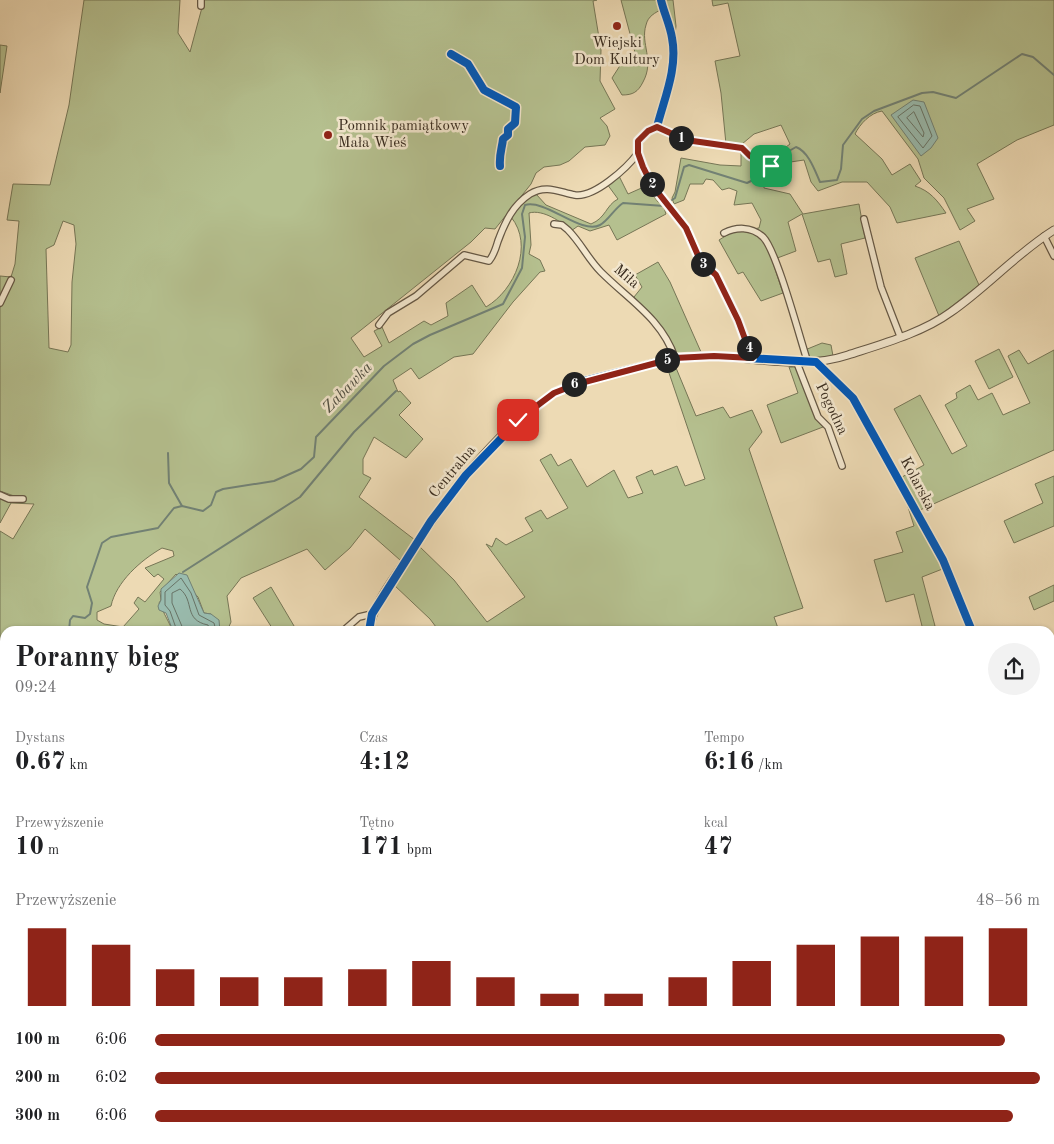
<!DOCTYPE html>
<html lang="pl">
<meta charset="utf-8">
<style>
body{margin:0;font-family:"Old Standard TT",serif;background:#f2f2f2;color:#202124;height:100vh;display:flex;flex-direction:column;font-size:19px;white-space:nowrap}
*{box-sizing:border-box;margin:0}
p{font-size:16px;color:#757577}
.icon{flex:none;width:28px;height:28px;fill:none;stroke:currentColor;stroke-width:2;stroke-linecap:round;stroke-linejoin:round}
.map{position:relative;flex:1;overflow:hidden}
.side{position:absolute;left:0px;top:626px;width:1055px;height:519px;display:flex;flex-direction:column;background:#fff;border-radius:15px 15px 0 0;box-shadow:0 1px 4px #0004}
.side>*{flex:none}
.pin{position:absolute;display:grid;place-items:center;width:42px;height:42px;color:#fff;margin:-21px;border-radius:10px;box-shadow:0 2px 8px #0006}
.km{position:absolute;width:25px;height:25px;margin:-12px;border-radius:50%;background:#222;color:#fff;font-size:14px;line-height:25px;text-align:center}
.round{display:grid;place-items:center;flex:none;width:52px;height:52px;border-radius:26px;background:#f2f2f2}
.head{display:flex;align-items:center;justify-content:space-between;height:85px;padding:0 15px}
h1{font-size:28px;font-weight:600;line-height:38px}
.stats{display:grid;grid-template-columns:repeat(3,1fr);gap:8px;height:85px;padding:5px 15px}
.stats div{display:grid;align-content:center}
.stats b{font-size:25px;font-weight:600}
.stats small{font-size:14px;font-weight:400}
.stats p{font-size:14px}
.chart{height:140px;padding:10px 15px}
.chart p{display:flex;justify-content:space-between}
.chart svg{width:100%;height:90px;margin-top:5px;stroke:#8f2418;stroke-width:6}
ul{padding:0 15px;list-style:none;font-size:16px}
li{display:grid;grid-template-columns:80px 60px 1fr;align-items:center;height:38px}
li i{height:12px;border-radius:6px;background:#8f2418}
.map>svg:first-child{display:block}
.green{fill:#b5c08f;stroke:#767656;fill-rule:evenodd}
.water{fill:#99bbae;stroke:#728174}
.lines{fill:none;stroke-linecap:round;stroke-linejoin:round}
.shore{stroke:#687366;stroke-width:1}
.stream{stroke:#728174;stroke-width:2}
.minor-casing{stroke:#655744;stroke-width:8}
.tertiary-casing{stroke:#655744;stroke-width:9}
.minor{stroke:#f3e7ce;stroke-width:5.5}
.tertiary{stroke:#f3e7ce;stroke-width:7}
.cycleway-casing{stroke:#f3e7ce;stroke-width:11}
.cycleway{stroke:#0057b8;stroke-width:8}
.route-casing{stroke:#fff;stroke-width:10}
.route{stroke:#8f2418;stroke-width:6}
.poi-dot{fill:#8f2418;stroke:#f3e7ce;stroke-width:2}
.labels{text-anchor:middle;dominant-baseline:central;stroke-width:5;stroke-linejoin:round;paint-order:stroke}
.poi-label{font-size:15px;fill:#382b1e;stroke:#f3e7ce}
.street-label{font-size:15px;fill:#382b1e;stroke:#f3e7ce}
.water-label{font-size:16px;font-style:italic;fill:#504f42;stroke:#f3e7ce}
</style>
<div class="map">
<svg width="1054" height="1144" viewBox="0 0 1054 1144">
<rect width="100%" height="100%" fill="#eddab4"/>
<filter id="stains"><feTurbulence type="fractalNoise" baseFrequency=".004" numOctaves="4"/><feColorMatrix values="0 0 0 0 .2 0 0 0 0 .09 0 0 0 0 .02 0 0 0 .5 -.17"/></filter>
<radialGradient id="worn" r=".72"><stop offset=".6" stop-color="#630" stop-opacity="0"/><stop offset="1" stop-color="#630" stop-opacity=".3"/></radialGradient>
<g class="green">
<path d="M 84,0 L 180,0 L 178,33 L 190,52 L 204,0 L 597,0 L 593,1 L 601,50 L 600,81 L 615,109 L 600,118 L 607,126 L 610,136 L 605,145 L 585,147 L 569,161 L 560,165 L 544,167 L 536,173 L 531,184 L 495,229 L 485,228 L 471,242 L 351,338 L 364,357 L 382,346 L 374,331 L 382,327 L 389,343 L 424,321 L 431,325 L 448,316 L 446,303 L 472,285 L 486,307 C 515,290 534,245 511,217 L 526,199 L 536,194 L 546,205 L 591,224 C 606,218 606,205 618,199 L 607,184 L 619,176 L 628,194 L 646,186 L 658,202 L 662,202 L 666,214 L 617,240 L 609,225 L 590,231 L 578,226 L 571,231 C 562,222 543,209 529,213 L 531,245 L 529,254 L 540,260 L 545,271 L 540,272 L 513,302 L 473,354 L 454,357 L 419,379 L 411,368 L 393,380 L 398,392 L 400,391 L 411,403 L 399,415 L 423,439 L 406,458 L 374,437 L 363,459 L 363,474 L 371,478 L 359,497 L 415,540 L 400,560 L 365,529 L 350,548 L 325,570 L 307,549 L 241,578 L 227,596 L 231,622 L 227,631 L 220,631 L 211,614 L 204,613 L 198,597 L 176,574 L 160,592 L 161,600 L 159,603 L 173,631 L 5,631 L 5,673 L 0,675 L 0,531 L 13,539 L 34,504 L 11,503 L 0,523 L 0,498 L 11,503 L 17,497 L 0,491 L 0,276 L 11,277 L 15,264 L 19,221 L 7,220 L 13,184 L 50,185 L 69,105 ZM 63,221 L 74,225 L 76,244 L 72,282 L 71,345 L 68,352 L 49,348 L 46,249 L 54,245 ZM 162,548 L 173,551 L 174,556 L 145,568 L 154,577 L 158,574 L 164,579 L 145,602 L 138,597 L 134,603 L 139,609 L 123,627 L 104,624 L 97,620 L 97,612 L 111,606 C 116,582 141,560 162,548 Z"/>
<path d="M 621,0 L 673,0 L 676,26 L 675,35 L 668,14 L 662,9 C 655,13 648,16 646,25 C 640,44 655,60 643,82 C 638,92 633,95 622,95 L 612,78 L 621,64 L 637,60 Z"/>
<path d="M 712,0 L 1054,0 L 1054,125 L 1017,140 L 977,164 L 994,199 L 967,209 L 975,221 L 960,230 L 944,198 L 924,178 L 918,159 L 882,111 C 870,113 860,124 855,134 L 882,159 L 892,175 L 910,164 L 921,181 L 915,186 C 930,191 937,200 946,213 L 897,223 L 890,207 L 867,182 L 842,182 L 818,191 L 811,182 L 804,160 L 777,164 L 765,163 L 790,144 L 781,125 L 754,134 L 742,144 L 726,144 L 721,93 L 715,61 L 740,56 L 728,3 L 713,6 Z"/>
<path d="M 0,45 L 7,46 L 0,93 Z"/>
<path d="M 741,150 L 751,160 L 770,168 L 764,174 L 764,188 L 790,194 L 803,214 L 859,204 L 865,238 L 841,244 L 847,274 L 835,277 L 830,259 L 818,262 L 802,214 L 788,222 L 796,251 L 772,260 L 783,293 L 761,301 L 743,272 L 738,274 L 719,240 L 732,232 L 759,228 L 761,220 L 752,203 L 734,205 L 737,191 L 729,188 L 722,190 L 713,180 L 706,179 L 703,184 L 690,184 L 684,200 L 674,204 L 672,198 L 675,192 L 681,158 L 720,165 L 741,166 Z"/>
<path d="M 959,241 L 979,285 L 939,316 L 915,258 Z"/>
<path d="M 658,262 L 670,282 L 701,352 L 675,354 L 651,315 L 634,297 L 642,287 L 635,275 Z"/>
<path d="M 822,343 L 831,345 L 833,356 L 808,359 L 805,350 Z"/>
<path d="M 999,349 L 1013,377 L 989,389 L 975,361 Z"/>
<path d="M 1019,350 L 1028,364 L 1054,350 L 1054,450 L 920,510 L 902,477 L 924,465 L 894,409 L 920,395 L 952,454 L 967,446 L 945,405 L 957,398 L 956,393 L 970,385 L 978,400 L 992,393 L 1003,415 L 1030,403 L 1008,356 Z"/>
<path d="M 674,363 L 696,416 L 723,407 L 730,418 L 752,410 L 762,432 L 749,449 L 803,608 L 774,617 L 779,631 L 737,631 L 736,628 L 727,631 L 439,631 L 430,619 L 394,585 L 419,546 L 454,580 L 487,622 L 525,597 L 486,544 L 492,547 L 496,538 L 506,545 L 533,531 L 525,518 L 541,510 L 547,519 L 568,508 L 540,460 L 551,454 L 558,466 L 571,459 L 587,487 L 614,470 L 628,498 L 643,493 L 636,477 L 652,470 L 654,475 L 677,466 L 685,486 L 705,479 L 666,364 Z"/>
<path d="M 789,367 L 796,367 L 816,418 L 823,427 L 781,443 L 767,405 L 798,393 Z"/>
<path d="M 1054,476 L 1054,526 L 1014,543 L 1004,521 L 1043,503 L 1035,484 Z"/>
<path d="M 903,491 L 945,568 L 922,577 L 935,626 L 923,630 L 914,594 L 886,602 L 874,560 L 903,552 L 896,532 L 914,526 Z"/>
<path d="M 1054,585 L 1054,601 L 1034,610 L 1029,597 Z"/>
<path d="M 271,587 L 297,631 L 274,631 L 253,598 Z"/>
<path d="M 5,693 L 5,808 L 0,812 L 0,708 Z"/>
<path d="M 1050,854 L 1054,862 L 1054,900 L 1050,902 Z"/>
<path d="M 0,894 L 5,898 L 5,992 L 0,989 Z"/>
<path d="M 17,1140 L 93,1140 L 96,1143 L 101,1140 L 150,1140 L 156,1144 L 20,1144 Z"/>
<path d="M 325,1140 L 894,1140 L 901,1144 L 330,1144 Z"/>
</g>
<g class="water">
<path d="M 913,100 L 924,102 L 938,138 L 931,148 L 921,156 L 891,115 Z"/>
<path d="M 179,573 L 187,575 L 204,613 L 211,614 L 219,620 L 220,631 L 173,631 L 166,613 L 159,610 L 158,606 L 161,600 L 161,589 Z"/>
</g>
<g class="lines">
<g class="shore">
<path d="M 914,105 L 920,106 L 932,136 L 923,148 L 898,117 Z"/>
<path d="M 914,112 L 924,133 L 923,137 L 907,118 Z"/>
<path d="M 177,631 L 170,611 L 165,605 L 165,592 L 181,578 L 191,593 L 199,615 L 214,623 L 216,631"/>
<path d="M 184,631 L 172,603 L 172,593 L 180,589 C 195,601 183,620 208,625 L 210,631"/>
</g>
<g class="stream">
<path d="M 770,162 L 796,147 C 809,152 815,171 820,182 L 837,180 L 841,169 L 843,145 L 862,119 L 874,111 L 922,93 L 933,92 L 956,98 L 1022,54 L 1033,57 L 1054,75"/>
<path d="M 669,202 L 675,198 L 684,167 L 689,165 L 747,183 L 753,180 L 764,167"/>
<path d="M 168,453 L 169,483 L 182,506"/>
<path d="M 183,572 L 300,497 L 354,432 L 396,391"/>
<path d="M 69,631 L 70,620 L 73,616 L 85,618 L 90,614 L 92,603 L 87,587 L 102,543 L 111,537 L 158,528 L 174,508 L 182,506 L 203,511 L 211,505 L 216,492 L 223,489 L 274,481 L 301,469 L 314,457 L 316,437 L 384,366 L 413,344 L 430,335 L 503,304 L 522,268 L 525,237 L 522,214 L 525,205 C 546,199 581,235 600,225 C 608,221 614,209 623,203 L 664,206"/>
<path d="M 5,702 L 5,722"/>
<path d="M 0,805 L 5,798"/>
<path d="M 0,967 L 5,970"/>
<path d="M 351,1140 L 355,1144"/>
<path d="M 601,1140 L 615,1144"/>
<path d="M 510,1144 L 516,1140"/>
</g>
<g class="minor-casing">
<g id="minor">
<path d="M 661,0 C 664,13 670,25 672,38 C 678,68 664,99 657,127 L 648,131 L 638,141 L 638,153 L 643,167 L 652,185 L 686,228 L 700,261 L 716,275 L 738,320 L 752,358"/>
<path d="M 201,6 L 201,0"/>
<path d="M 657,127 L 686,140 L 742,148 L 750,156 L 771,166 L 788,164"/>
<path d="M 864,219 L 881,287 L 900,336"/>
<path d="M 554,224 L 562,225 L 568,230 C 581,243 588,259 601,272 C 629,300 662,319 675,358"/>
<path d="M 724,233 C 736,227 751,226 763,237 C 777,251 800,339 808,363"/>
<path d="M 1044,236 L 1054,256"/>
<path d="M 0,303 L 11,280"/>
<path d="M 379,325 L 388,313 L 416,296 L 464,255 L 489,261 C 494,255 496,248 498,241 C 505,222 513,205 530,194 C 546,184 559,192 575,195 C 594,198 627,168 638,153"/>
<path d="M 816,362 L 853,398 L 943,560 L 972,631"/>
<path d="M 797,363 L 818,417 L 828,427 L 842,466"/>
<path d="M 0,495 L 9,499 L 23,499"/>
<path d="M 343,631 L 359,617 L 372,614"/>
<path d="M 1050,687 L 1054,685"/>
<path d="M 1050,765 L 1054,773"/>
<path d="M 1050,905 L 1054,903"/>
<path d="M 0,1021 L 5,1023"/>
<path d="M 155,1140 L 164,1144"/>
</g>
</g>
<g class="tertiary-casing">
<g id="tertiary">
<path d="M 369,631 C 373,605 389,585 403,564 C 442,504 491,433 552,395 C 573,381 600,377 625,371 C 641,367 658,361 674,358 C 733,349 792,374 848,355 C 882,344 922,333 951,312 C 987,287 1017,253 1054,230"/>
<path d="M 0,817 L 5,815"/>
</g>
</g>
<use href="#minor" class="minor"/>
<use href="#tertiary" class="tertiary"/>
<g class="cycleway-casing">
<g id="cycleway">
<path d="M 661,0 C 664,13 670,25 672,38 C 678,68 664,99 657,127 L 648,131 L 638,141 L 638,153 L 643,167 L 652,185 L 686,228 L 700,261 L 716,275 L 738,320 L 752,358"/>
<path d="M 451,54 L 468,64 L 484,90 L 516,107 L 515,123 L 508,129 L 508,135 L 503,139 C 502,149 499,154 500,166"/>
<path d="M 369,631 L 372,614 L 431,521 L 466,475 L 519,420 L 554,393 L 573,384 L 675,358 L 714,356 L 816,362 L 853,398 L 943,560 L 972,631"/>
</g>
</g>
<use href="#cycleway" class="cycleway"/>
</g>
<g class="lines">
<g class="route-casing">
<path id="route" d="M 518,420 L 554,393 L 577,384 L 675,358 L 714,356 L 752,358 L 738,320 L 716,275 L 700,260 L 686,228 L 652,185 L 643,167 L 638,153 L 638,141 L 648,131 L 657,127 L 686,140 L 742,148 L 750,156 L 771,166"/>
</g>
<use href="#route" class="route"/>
</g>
<g class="poi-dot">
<circle cx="617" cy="26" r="5"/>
<circle cx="328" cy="135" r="5"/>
</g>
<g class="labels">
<g class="poi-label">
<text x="617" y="43">Wiejski<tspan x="617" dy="17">Dom Kultury</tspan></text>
<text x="338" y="126" text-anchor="start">Pomnik pamiątkowy<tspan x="338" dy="17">Mała Wieś</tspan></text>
</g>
<g class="street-label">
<text transform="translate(626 277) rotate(41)">Miła</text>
<text transform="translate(831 409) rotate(64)">Pogodna</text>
<text transform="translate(453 472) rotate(-50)">Centralna</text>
<text transform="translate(917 484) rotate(62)">Kolarska</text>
</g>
<g class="water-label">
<text transform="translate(348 388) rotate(-46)">Zabawka</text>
</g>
</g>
<rect width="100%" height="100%" filter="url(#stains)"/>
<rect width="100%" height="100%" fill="url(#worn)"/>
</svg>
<div class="pin" style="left:771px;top:166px;background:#1e9e55"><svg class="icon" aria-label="arrive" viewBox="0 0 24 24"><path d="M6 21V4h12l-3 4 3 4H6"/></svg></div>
<div class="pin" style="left:518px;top:420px;background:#d93025"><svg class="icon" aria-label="check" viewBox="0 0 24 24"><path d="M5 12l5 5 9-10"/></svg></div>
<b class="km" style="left:681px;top:138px">1</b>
<b class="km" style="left:652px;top:184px">2</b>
<b class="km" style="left:703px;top:264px">3</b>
<b class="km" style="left:749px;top:348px">4</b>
<b class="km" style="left:667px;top:360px">5</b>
<b class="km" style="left:574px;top:384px">6</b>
<section class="side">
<div class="head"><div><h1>Poranny bieg</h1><p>09:24</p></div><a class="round"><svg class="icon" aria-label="share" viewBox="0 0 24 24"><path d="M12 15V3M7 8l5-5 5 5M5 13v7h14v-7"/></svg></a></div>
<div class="stats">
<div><p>Dystans</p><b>0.67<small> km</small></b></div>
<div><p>Czas</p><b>4:12</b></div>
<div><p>Tempo</p><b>6:16<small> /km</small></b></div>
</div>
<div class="stats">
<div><p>Przewyższenie</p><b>10<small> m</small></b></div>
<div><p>Tętno</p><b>171<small> bpm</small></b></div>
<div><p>kcal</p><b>47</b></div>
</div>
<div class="chart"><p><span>Przewyższenie</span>48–56 m</p>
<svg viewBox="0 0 160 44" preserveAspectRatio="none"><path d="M5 44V6M15 44V14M25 44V26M35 44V30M45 44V30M55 44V26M65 44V22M75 44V30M85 44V38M95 44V38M105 44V30M115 44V22M125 44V14M135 44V10M145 44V10M155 44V6"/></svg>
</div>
<ul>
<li><b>100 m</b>6:06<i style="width:96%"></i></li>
<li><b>200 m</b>6:02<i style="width:100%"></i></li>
<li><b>300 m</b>6:06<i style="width:97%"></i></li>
</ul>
</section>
</div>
